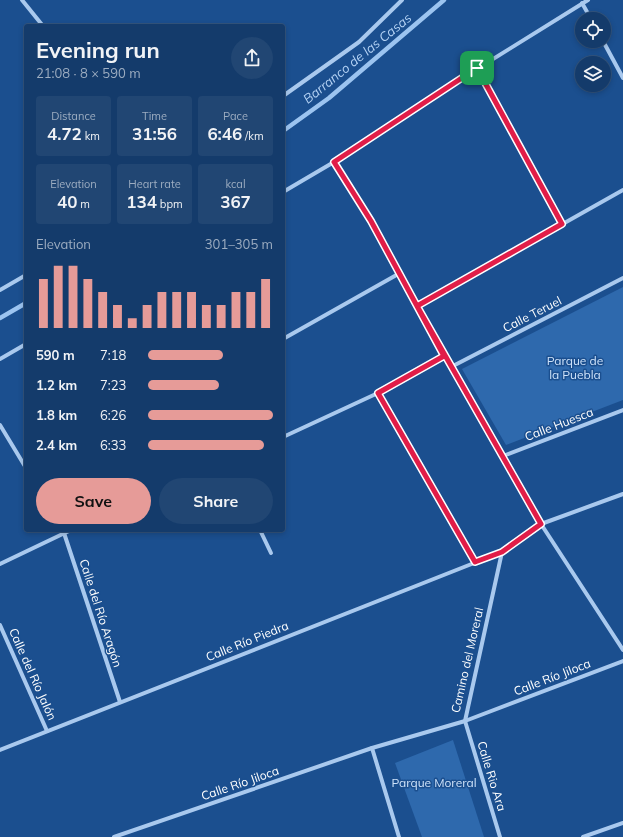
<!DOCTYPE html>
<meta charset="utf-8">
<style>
body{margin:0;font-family:Mulish,sans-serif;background:#214673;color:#f1f3f6;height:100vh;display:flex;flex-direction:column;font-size:15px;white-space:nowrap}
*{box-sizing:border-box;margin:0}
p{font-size:13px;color:#9dadc1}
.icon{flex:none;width:22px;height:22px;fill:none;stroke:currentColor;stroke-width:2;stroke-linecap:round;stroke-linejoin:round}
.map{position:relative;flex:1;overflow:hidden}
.details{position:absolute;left:24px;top:24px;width:261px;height:508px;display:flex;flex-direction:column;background:#143b6b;border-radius:4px;box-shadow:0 2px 6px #0003,0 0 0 1px #33557e}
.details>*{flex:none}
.buttons{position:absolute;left:575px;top:12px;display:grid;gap:8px}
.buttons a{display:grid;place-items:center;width:36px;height:36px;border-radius:50%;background:#143b6b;box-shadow:0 2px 6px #0003,0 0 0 1px #33557e;font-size:20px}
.pin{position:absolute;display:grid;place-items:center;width:34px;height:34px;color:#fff;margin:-17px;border-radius:8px;box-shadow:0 2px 6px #0006}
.round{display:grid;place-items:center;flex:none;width:42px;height:42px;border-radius:21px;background:#214673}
.summary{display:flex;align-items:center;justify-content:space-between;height:68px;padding:0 12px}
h1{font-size:22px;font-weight:700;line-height:30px}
.metrics{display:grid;grid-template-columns:repeat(3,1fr);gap:6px;height:68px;padding:4px 12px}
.metrics div{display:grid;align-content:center;border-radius:4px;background:#214673;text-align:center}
.metrics b{font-size:17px;font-weight:700}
.metrics small{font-size:11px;font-weight:400}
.metrics p{font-size:11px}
.chart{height:112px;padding:8px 12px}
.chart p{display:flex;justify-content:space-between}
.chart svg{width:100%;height:72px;margin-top:4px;stroke:#e69b98;stroke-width:6}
.button{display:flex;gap:8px;margin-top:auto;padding:8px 12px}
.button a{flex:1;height:46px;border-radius:24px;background:#e69b98;color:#111;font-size:16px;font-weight:700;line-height:46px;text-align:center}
.button a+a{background:#214673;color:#f1f3f6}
ul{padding:0 12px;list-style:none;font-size:13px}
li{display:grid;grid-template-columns:64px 48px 1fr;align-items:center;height:30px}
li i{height:10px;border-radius:5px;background:#e69b98}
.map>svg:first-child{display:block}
.green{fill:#2e69ad}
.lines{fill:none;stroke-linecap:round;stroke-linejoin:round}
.stream{stroke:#9cc4f0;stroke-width:4.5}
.street{stroke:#a9c9ee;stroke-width:4}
.route-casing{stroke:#fff;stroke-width:8}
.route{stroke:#e11d48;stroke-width:5}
.labels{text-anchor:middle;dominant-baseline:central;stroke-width:3;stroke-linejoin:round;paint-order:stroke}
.street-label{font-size:12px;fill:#fff;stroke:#1b4f8f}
.park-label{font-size:12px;fill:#cfe3fa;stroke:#1b4f8f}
.water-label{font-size:13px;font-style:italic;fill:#b5d3f5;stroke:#1b4f8f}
</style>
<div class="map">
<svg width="623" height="837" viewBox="0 0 623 837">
<rect width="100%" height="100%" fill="#1b4f8f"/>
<g class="green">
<path d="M 623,287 L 623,400 L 506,445 L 462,369 Z"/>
<path d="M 453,740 L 484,837 L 422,837 L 395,763 Z"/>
</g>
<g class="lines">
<g class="stream">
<path d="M 283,131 L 329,98 L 444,0"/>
<path d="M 0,318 L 26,303"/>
</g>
<g class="street">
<path d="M 22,0 L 43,26"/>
<path d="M 582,3 L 591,19"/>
<path d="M 603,41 L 623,78"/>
<path d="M 477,69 L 562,224"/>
<path d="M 283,96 L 359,42 L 402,0"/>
<path d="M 334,162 L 371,221 L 444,356 L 541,524 L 623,650"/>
<path d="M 283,192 L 334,162 L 477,69 L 588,0"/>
<path d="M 0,290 L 26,275"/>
<path d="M 417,306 L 623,190"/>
<path d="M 283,339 L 400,273"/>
<path d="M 0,359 L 26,344"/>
<path d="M 451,367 L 623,278"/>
<path d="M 378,393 L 475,562"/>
<path d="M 0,425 L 26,468"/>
<path d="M 283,437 L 378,393 L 444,356"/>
<path d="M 503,456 L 623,410"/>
<path d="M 63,530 L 120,702"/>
<path d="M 260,530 L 271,553"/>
<path d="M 0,564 L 71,530"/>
<path d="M 0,625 L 47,731"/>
<path d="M 372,748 L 399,837"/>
<path d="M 0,750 L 502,552"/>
<path d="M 114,837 L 372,748 L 465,721 L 623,661"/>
<path d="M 500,837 L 465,721 L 502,552 L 541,524 L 623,494"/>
<path d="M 583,837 L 623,823"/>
</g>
</g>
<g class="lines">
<g class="route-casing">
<path id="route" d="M 477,68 L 334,162 L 371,221 L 444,356 L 378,393 L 475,562 L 502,552 L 541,524 L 417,306 L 562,224 L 477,68"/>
</g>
<use href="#route" class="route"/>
</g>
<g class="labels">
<g class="street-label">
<text transform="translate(532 314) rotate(-27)">Calle Teruel</text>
<text transform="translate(559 424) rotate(-21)">Calle Huesca</text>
<text transform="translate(101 613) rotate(72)">Calle del Río Aragón</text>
<text transform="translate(247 641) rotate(-22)">Calle Río Piedra</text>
<text transform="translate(467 660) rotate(-77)">Camino del Moreral</text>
<text transform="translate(33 674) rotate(66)">Calle del Río Jalón</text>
<text transform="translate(552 677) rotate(-21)">Calle Río Jiloca</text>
<text transform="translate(492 776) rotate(73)">Calle Rio Ara</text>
<text transform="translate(240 783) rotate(-19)">Calle Río Jiloca</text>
</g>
<g class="park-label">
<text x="575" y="360">Parque de<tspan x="575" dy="14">la Puebla</tspan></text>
<text x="434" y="782">Parque Moreral</text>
</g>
<g class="water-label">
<text transform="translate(357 58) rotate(-39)">Barranco de las Casas</text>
</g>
</g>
</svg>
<div class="buttons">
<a><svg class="icon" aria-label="locate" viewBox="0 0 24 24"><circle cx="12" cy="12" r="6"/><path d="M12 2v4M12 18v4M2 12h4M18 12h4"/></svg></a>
<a><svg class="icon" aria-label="layers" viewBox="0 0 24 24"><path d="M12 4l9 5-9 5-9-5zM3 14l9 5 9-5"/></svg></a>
</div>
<div class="pin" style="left:477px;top:68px;background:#1e9e55"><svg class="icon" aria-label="arrive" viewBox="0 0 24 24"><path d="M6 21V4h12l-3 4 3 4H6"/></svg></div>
<section class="details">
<div class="summary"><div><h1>Evening run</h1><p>21:08 · 8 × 590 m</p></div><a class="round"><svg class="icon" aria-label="share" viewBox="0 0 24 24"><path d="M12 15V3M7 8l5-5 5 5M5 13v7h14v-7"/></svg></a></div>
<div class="metrics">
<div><p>Distance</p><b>4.72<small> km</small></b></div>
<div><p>Time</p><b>31:56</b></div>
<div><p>Pace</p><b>6:46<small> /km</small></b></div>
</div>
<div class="metrics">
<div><p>Elevation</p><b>40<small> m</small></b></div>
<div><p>Heart rate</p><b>134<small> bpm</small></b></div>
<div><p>kcal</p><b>367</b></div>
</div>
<div class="chart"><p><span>Elevation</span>301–305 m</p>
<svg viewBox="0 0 160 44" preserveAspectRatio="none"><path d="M5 44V14M15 44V6M25 44V6M35 44V14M45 44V22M55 44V30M65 44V38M75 44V30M85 44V22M95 44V22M105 44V22M115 44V30M125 44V30M135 44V22M145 44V22M155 44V14"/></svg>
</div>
<ul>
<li><b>590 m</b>7:18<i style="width:60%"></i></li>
<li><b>1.2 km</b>7:23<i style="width:57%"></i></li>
<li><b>1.8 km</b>6:26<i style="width:100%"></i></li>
<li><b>2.4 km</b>6:33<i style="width:93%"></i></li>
</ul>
<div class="button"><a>Save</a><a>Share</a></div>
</section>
</div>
